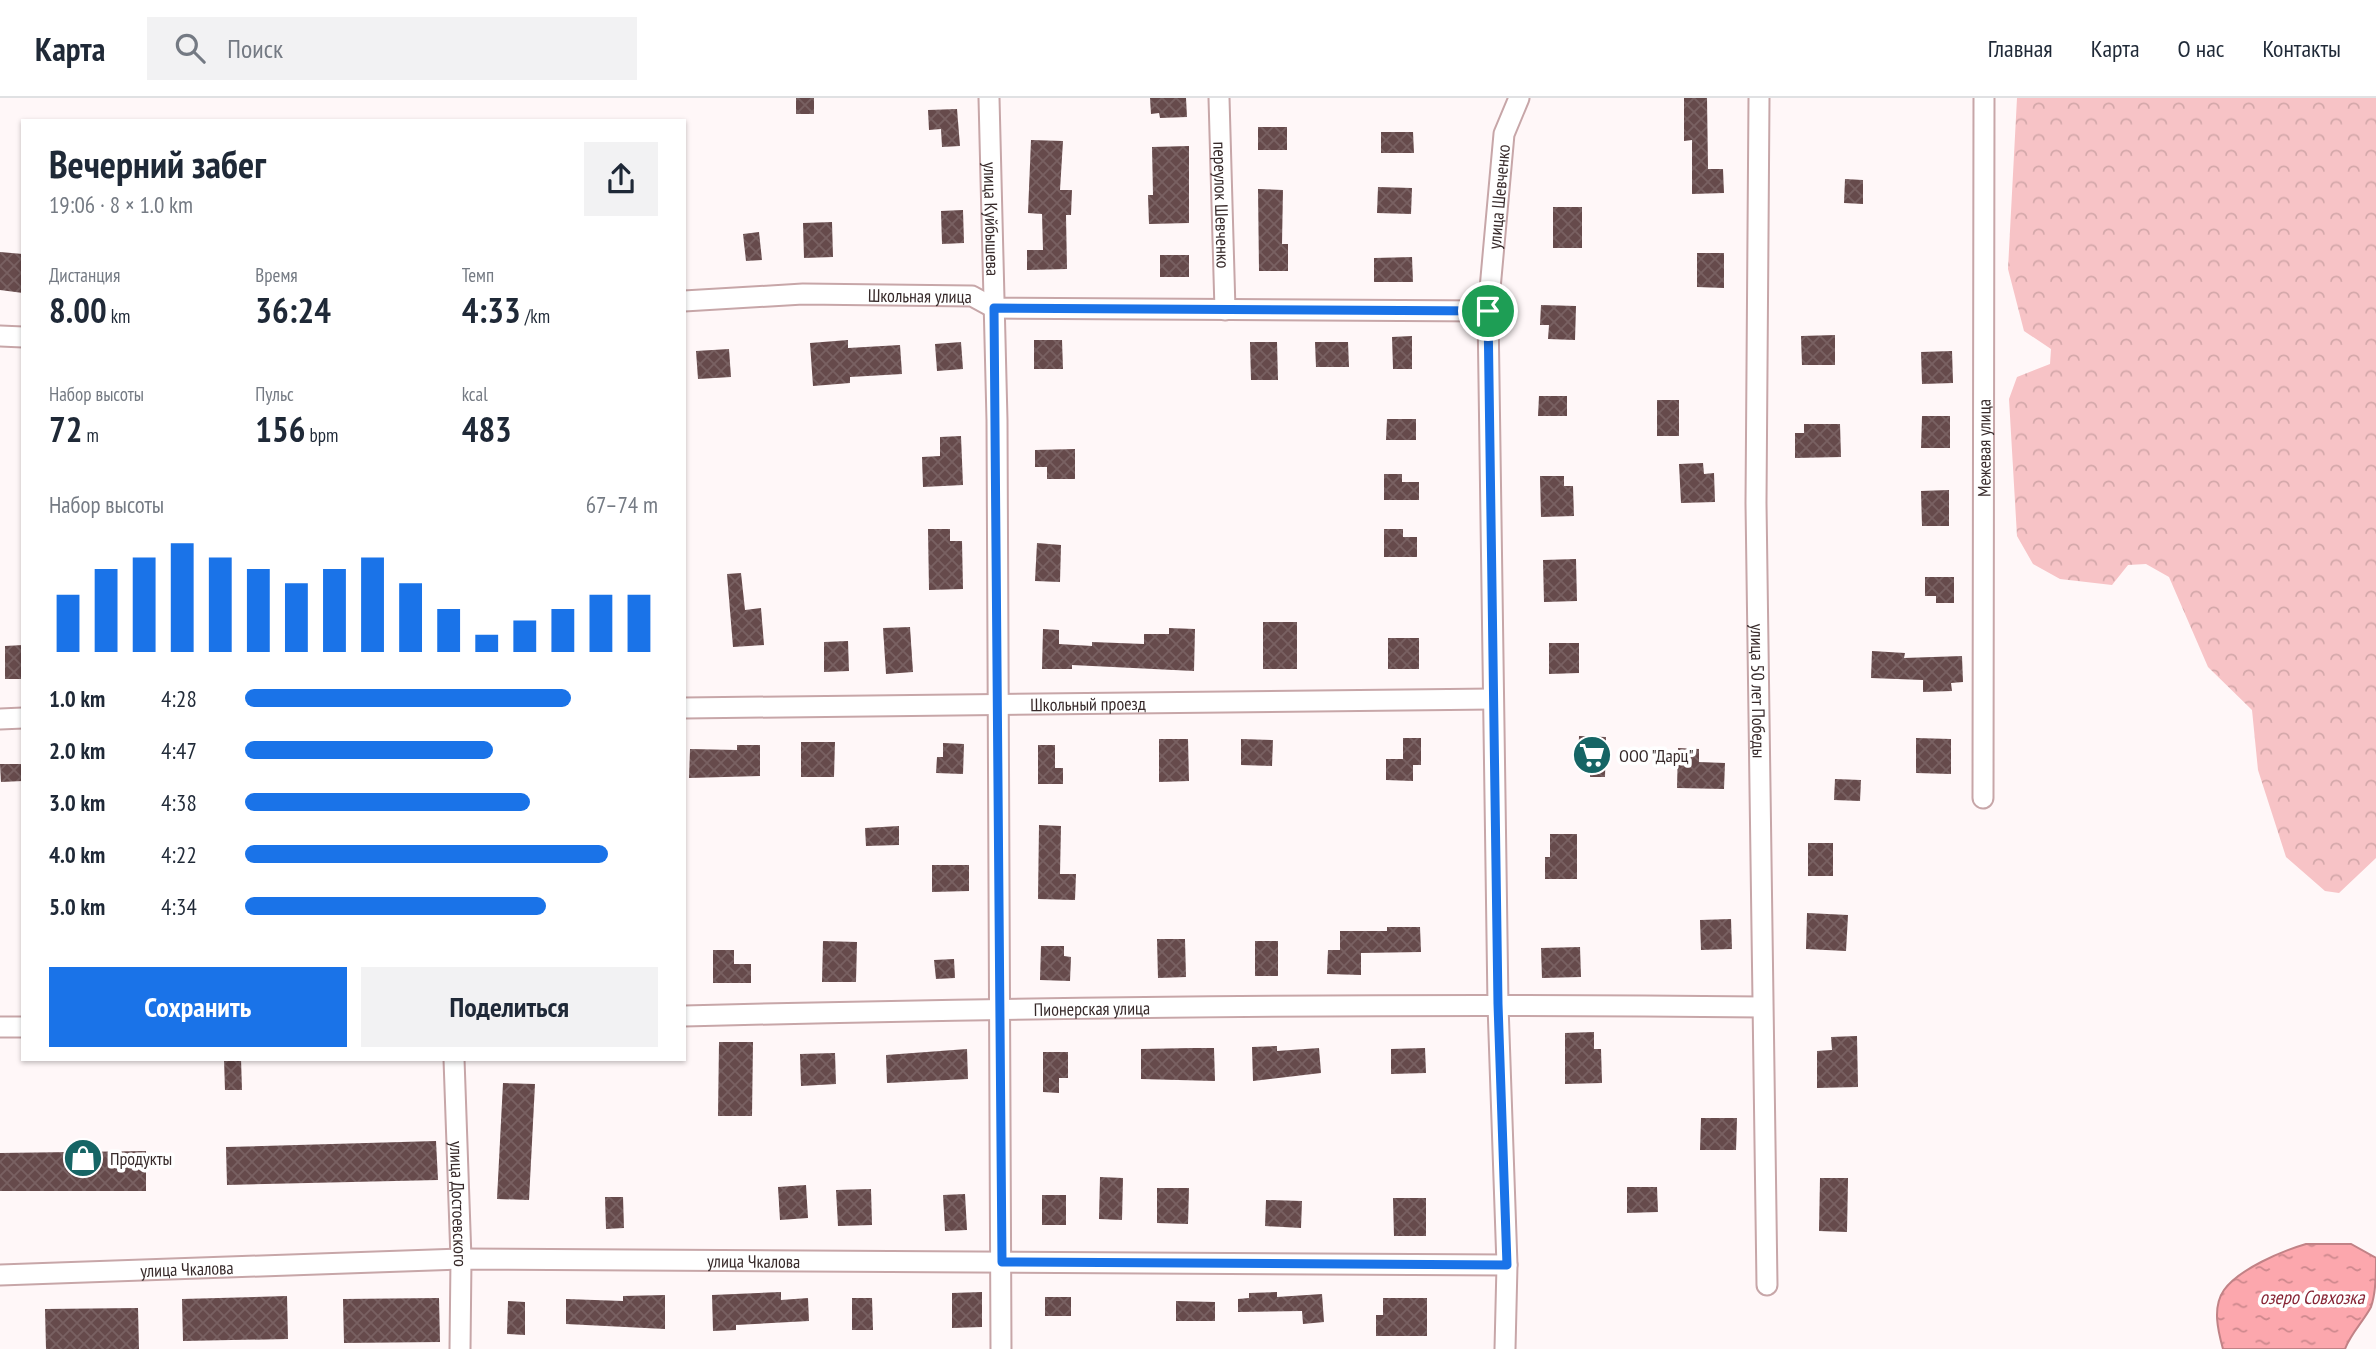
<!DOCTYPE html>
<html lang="ru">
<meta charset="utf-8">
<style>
body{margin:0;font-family:"PT Sans Narrow",sans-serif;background:#f2f2f3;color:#1f2937;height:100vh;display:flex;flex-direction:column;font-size:26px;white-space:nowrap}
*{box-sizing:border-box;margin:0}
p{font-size:23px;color:#747a83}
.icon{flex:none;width:38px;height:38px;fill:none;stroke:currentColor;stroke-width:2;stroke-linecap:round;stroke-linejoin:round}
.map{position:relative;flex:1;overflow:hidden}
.sheet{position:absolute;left:21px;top:21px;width:665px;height:942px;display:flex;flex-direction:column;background:#fff;border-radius:0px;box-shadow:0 2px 5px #0004}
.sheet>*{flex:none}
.pin{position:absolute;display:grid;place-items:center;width:60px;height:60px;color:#fff;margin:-30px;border:4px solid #fff;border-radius:50%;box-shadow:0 2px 7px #0007}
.round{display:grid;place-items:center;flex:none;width:74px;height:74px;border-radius:0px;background:#f2f2f3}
.overview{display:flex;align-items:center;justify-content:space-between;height:119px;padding:0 28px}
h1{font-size:38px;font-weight:600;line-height:52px}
.stats{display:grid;grid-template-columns:repeat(3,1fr);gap:10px;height:119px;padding:7px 28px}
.stats div{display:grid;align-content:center}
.stats b{font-size:35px;font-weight:600}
.stats small{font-size:19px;font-weight:400}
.stats p{font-size:19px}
.chart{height:196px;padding:14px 28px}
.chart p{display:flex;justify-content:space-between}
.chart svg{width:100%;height:126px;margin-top:7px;stroke:#1a73e8;stroke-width:6}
.cta{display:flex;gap:14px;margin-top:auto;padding:14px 28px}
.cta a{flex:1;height:80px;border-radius:0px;background:#1a73e8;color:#fff;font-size:28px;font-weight:600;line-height:80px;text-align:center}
.cta a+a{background:#f2f2f3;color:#1f2937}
ul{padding:0 28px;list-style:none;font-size:23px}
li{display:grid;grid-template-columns:112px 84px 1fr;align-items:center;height:52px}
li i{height:18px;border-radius:9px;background:#1a73e8}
header{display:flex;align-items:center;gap:42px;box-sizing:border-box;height:98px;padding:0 35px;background:#fff;border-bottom:2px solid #e0e1e3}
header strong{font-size:33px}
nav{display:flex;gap:38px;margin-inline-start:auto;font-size:24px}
.search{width:490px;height:63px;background:#f2f2f3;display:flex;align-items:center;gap:18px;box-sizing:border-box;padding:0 24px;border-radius:0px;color:#747a83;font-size:26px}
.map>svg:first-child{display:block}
.forest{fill:url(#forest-crowns)}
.water{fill:url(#water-ripples);stroke:#c18286;stroke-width:2}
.building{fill:url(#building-cross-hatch)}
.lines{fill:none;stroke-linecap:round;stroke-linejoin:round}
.street-casing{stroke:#c7a6a8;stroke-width:23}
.street{stroke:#fff;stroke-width:19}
.route-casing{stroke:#fff;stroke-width:14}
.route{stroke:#1a73e8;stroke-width:9}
.labels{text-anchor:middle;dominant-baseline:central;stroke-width:7;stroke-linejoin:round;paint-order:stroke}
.street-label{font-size:18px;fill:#372a2a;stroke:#fff}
.poi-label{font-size:18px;fill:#372a2a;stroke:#fff;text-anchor:start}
.water-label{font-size:19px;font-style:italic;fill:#872636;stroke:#fff}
</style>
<header>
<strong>Карта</strong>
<div class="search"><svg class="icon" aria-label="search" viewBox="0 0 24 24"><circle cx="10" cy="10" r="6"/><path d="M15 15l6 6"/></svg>Поиск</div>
<nav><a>Главная</a><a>Карта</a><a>О нас</a><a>Контакты</a></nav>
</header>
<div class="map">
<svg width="2376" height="1251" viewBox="0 0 2376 1251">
<defs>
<pattern id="forest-crowns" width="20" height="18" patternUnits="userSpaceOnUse" patternTransform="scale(1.75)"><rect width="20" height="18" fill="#f7c3c6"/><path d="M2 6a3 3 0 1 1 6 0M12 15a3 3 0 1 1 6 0" fill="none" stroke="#d4a8aa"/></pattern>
<pattern id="water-ripples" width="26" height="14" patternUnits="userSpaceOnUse" patternTransform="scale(1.75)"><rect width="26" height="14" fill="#fca7ad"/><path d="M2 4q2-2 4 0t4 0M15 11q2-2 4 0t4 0" fill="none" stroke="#cd888d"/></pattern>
<pattern id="building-cross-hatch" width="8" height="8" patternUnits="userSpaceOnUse" patternTransform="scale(1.75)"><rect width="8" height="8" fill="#664a4b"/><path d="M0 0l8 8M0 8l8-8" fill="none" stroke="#796162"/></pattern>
</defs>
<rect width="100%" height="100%" fill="#fff7f8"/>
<path class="forest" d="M 2017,0 L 2376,0 L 2376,760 L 2339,795 L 2325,793 L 2286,759 L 2258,672 L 2252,612 L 2208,569 L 2169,479 L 2146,466 L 2128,467 L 2112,487 L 2060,481 L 2033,466 L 2017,438 L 2009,301 L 2017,279 L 2050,266 L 2051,251 L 2024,233 L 2008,171 Z"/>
<path class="water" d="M 2306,1146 L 2351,1146 L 2376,1160 C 2376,1176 2376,1194 2371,1209 C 2363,1224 2351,1235 2345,1251 L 2223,1251 C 2218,1233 2212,1209 2224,1192 C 2239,1171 2282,1153 2306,1146 Z"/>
<g class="building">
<rect x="796" y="0" width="18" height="16"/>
<path d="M 1150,0 L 1186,0 L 1187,19 L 1160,20 L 1159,15 L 1151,16 Z"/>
<path d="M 1684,0 L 1707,0 L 1708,71 L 1723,71 L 1724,95 L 1692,96 L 1692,42 L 1684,43 Z"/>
<path d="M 957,11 L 960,48 L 942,49 L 941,31 L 929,32 L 928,12 Z"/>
<rect x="1258" y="29" width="29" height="23"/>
<path d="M 1381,34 L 1413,34 L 1414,55 L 1381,55 Z"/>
<path d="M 1031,42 L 1063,43 L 1060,92 L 1072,92 L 1071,117 L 1066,117 L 1067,171 L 1027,172 L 1027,152 L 1043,152 L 1042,116 L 1028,115 Z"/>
<path d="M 1189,48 L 1189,125 L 1149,126 L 1148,97 L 1153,97 L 1152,49 Z"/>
<path d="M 1845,81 L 1863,82 L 1863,106 L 1844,105 Z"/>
<path d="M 1378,89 L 1412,90 L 1411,116 L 1377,115 Z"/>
<path d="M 1258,91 L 1283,92 L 1282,146 L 1288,146 L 1288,173 L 1259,173 Z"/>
<rect x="1553" y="109" width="29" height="41"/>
<path d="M 963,112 L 964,145 L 942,146 L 941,113 Z"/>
<path d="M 832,124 L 833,159 L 804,160 L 803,125 Z"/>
<path d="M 759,134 L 762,162 L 746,163 L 743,136 Z"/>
<path d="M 0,154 L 23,156 L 23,195 L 0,192 Z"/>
<path d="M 1697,155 L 1724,155 L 1724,190 L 1697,189 Z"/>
<rect x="1160" y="157" width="29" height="22"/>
<path d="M 1412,159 L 1413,184 L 1374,184 L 1374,160 Z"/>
<path d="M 1541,207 L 1576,208 L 1575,242 L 1548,241 L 1549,227 L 1540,227 Z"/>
<path d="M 1835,237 L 1835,267 L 1802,267 L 1801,238 Z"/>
<path d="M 1412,238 L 1412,271 L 1393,271 L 1392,239 Z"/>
<path d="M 848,242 L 848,250 L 900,247 L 902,276 L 850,279 L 850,285 L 813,288 L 810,245 Z"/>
<path d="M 1034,242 L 1062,242 L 1063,271 L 1034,271 Z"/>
<path d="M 961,244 L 963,271 L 937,273 L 935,246 Z"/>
<path d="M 1250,244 L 1277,244 L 1278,282 L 1251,282 Z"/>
<path d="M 1315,244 L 1348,244 L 1349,269 L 1316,269 Z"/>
<path d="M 729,251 L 731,279 L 698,281 L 696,253 Z"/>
<path d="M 1952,253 L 1953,285 L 1922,286 L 1921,254 Z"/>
<path d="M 1539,298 L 1567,298 L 1567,318 L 1538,318 Z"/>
<rect x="1657" y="302" width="22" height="36"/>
<path d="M 1922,318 L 1950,318 L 1950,350 L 1921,350 Z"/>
<path d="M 1387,321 L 1416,321 L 1416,342 L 1386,342 Z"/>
<path d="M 1804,326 L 1840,326 L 1841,359 L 1795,360 L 1795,335 L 1804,335 Z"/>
<path d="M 961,338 L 963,387 L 923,389 L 922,359 L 940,358 L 940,339 Z"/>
<path d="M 1075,351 L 1075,381 L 1047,381 L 1047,369 L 1035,369 L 1035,352 Z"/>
<path d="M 1703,365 L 1704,376 L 1714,375 L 1715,404 L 1681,405 L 1679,366 Z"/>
<path d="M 1384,376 L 1402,376 L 1402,384 L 1419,384 L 1419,402 L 1384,402 Z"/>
<path d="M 1540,378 L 1564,378 L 1564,388 L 1573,388 L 1574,418 L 1541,419 Z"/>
<path d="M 1949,392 L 1949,428 L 1922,428 L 1921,393 Z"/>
<path d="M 928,431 L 950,431 L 950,443 L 962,443 L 963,491 L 929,492 Z"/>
<path d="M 1384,431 L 1403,431 L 1403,439 L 1417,439 L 1417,459 L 1384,459 Z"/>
<path d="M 1037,445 L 1061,447 L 1060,484 L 1035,483 Z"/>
<path d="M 1576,461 L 1577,503 L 1544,504 L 1543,462 Z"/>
<path d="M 741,475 L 745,512 L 761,510 L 764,547 L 733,549 L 727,476 Z"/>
<path d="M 1925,479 L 1954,479 L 1954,505 L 1936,505 L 1936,498 L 1925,498 Z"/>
<rect x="1263" y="524" width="34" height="47"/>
<path d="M 910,529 L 913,574 L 886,576 L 883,530 Z"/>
<path d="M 1169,530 L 1195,531 L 1194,573 L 1072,567 L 1072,571 L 1042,571 L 1043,531 L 1059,532 L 1059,546 L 1092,548 L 1092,544 L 1144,546 L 1144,536 L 1169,536 Z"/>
<rect x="1388" y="540" width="31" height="31"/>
<path d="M 848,543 L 849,573 L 824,574 L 824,544 Z"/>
<path d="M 1549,545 L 1579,545 L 1579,575 L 1549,576 Z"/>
<path d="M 23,547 L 23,581 L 5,581 L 5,548 Z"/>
<path d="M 1872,553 L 1905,555 L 1904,560 L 1962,558 L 1963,584 L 1951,585 L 1952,593 L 1923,594 L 1923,582 L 1871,580 Z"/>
<path d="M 1579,638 L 1606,639 L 1605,679 L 1590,679 L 1590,670 L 1578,670 Z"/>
<path d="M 1403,640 L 1421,640 L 1421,667 L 1413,667 L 1413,683 L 1386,682 L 1386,661 L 1403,661 Z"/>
<path d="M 1916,640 L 1951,641 L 1951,676 L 1916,675 Z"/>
<path d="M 1159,641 L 1188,641 L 1189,683 L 1159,684 Z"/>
<path d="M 1241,641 L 1273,642 L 1272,668 L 1241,667 Z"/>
<path d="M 801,644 L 835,644 L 834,679 L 801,679 Z"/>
<path d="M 943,645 L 964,646 L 963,676 L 936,675 L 937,659 L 943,659 Z"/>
<path d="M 737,647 L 760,647 L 760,678 L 689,680 L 690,651 L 737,652 Z"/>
<path d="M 1038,647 L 1055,647 L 1055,670 L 1063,670 L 1063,686 L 1038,686 Z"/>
<path d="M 1678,650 L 1699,651 L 1699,664 L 1725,665 L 1724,691 L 1677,690 Z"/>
<path d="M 0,666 L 23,666 L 23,683 L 1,684 Z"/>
<path d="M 1835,681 L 1861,682 L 1860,703 L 1834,702 Z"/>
<path d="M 1039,727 L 1061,728 L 1060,776 L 1076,776 L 1075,802 L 1038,801 Z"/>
<path d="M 899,728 L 899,747 L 866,748 L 865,730 Z"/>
<path d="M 1550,736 L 1577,736 L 1577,781 L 1545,781 L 1545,759 L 1550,759 Z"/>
<rect x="1808" y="745" width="25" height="33"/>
<path d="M 932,767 L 969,767 L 969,793 L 932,794 Z"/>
<path d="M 1807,815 L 1848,817 L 1846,853 L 1806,851 Z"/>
<path d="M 1731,821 L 1732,851 L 1701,852 L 1700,822 Z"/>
<path d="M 1387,829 L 1420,829 L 1421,854 L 1361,855 L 1361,877 L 1327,876 L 1328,852 L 1340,852 L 1340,833 L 1387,833 Z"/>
<path d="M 1157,841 L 1185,841 L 1186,879 L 1158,880 Z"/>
<path d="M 823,843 L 857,844 L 856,884 L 822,884 Z"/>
<rect x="1255" y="843" width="23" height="35"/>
<path d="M 1041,848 L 1064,848 L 1064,858 L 1071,859 L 1070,883 L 1040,882 Z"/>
<path d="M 1580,849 L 1581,879 L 1542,880 L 1541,850 Z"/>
<path d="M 713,852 L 734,852 L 734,866 L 751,866 L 751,885 L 713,885 Z"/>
<path d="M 954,861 L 955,880 L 936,881 L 934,862 Z"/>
<path d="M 1594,934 L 1594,951 L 1601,951 L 1602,985 L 1565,986 L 1565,935 Z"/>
<path d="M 1857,938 L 1858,989 L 1817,990 L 1817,953 L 1832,952 L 1831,939 Z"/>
<path d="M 719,944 L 753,944 L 752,1018 L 718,1018 Z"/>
<path d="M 1277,948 L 1277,953 L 1319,950 L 1321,975 L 1253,983 L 1252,949 Z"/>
<path d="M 1192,950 L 1214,950 L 1215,983 L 1141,981 L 1141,951 Z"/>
<path d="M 1425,950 L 1426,975 L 1391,976 L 1391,951 Z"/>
<path d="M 967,951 L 968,981 L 887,985 L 886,957 Z"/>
<path d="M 1043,954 L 1068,954 L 1068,980 L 1059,980 L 1059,995 L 1043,994 Z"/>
<path d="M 835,955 L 836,986 L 801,988 L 800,956 Z"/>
<path d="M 224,961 L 241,961 L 242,992 L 225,992 Z"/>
<path d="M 503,985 L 535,986 L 529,1102 L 497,1101 Z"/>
<path d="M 1701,1020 L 1737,1020 L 1736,1052 L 1700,1052 Z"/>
<path d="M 436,1043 L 438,1082 L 227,1087 L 226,1049 Z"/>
<path d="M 146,1053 L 146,1093 L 0,1093 L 0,1055 Z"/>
<path d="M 1100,1079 L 1123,1080 L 1122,1122 L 1099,1121 Z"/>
<path d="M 1820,1080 L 1848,1080 L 1847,1134 L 1819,1133 Z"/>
<path d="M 806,1087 L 808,1120 L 780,1122 L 778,1089 Z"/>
<path d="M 1627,1089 L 1657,1089 L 1658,1114 L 1627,1115 Z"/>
<path d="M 1157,1090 L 1189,1090 L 1188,1126 L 1157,1125 Z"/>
<path d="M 871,1091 L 872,1127 L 838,1128 L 836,1092 Z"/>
<path d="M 965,1096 L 967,1132 L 945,1133 L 943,1097 Z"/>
<rect x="1042" y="1097" width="24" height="30"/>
<path d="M 605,1099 L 623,1099 L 624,1130 L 606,1131 Z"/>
<path d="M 1393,1100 L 1426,1100 L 1426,1138 L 1394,1138 Z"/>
<path d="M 1266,1102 L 1302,1103 L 1301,1130 L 1265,1128 Z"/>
<path d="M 781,1194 L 781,1202 L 808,1200 L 809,1223 L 736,1227 L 736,1232 L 713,1233 L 712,1197 Z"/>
<path d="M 982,1194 L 982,1229 L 952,1230 L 952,1195 Z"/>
<path d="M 1277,1194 L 1277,1199 L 1322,1196 L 1324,1224 L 1303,1226 L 1302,1213 L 1238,1214 L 1238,1201 L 1249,1200 L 1249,1195 Z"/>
<path d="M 665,1197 L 665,1231 L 566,1226 L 566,1201 L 623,1203 L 623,1198 Z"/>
<path d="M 287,1198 L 288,1241 L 183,1243 L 182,1201 Z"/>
<rect x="1045" y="1199" width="26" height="19"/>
<path d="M 439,1200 L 440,1244 L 344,1245 L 343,1201 Z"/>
<path d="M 852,1200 L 872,1200 L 873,1232 L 852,1232 Z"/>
<path d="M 1383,1200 L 1427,1200 L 1427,1238 L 1376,1238 L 1376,1217 L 1383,1217 Z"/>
<path d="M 508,1203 L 525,1204 L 525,1237 L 507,1236 Z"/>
<path d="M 1176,1203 L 1215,1204 L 1215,1223 L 1176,1223 Z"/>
<path d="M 138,1210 L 139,1251 L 46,1251 L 45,1211 Z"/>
</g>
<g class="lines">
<g class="street-casing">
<g id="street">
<path id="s1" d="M 989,0 L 997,322 L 1001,1251"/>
<path id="s2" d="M 1219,0 L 1225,212"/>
<path id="s3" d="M 1759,0 L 1756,405 L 1767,1187"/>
<path id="s4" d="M 684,203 L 803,196 L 972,198 L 994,210 L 1488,213"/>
<path d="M 0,238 L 23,239"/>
<path id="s5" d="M 684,610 L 1493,601"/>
<path d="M 0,621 L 23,620"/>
<path id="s6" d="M 1983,700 L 1984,0"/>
<path id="s7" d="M 684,918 C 1043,909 1402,905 1762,909"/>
<path d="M 0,929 L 23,929"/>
<path id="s8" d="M 454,961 L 461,1161 L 460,1251"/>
<path id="s9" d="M 0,1177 L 461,1161 L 1507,1167"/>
<path id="s10" d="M 1505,1251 L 1507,1167 L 1498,907 L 1488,213 L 1504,36 L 1519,0"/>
</g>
</g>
<use href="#street" class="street"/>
</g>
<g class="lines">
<g class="route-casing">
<path id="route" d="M 994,210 L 1488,213 L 1498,906 L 1507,1167 L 1002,1164 Z"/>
</g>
<use href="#route" class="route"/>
</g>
<defs>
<g id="supermarket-disc" transform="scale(2.0125)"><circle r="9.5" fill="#166565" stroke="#fff"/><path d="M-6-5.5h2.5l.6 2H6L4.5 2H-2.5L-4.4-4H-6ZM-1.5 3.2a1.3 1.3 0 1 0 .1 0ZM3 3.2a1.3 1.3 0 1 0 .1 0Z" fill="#fff"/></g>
<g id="shop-disc" transform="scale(2.0125)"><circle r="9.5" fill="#166565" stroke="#fff"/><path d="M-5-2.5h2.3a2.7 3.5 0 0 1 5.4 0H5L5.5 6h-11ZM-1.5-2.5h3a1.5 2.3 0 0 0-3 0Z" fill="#fff"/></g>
</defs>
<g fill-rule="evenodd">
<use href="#supermarket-disc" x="1592" y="657"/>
<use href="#shop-disc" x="83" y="1060"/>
</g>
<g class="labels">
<g class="street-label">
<text stroke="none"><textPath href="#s10" startOffset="1153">улица Шевченко</textPath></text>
<text stroke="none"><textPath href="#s2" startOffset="107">переулок Шевченко</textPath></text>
<text stroke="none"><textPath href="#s1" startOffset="121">улица Куйбышева</textPath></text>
<text stroke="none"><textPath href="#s4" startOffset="236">Школьная улица</textPath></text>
<text stroke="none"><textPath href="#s6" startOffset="350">Межевая улица</textPath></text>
<text stroke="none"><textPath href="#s3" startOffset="593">улица 50 лет Победы</textPath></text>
<text stroke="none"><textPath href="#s5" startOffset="404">Школьный проезд</textPath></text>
<text stroke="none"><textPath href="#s7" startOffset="408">Пионерская улица</textPath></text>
<text stroke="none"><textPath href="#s8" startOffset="145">улица Достоевского</textPath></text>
<text stroke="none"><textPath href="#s9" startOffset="754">улица Чкалова</textPath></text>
<text stroke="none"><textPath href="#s9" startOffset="187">улица Чкалова</textPath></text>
</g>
<g class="poi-label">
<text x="1619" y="657">ООО "Дарц"</text>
<text x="110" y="1060">Продукты</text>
</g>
<g class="water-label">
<text x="2312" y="1199">озеро Совхозка</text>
</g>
</g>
</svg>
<div class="pin" style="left:1488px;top:213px;background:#1e9e55"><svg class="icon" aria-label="arrive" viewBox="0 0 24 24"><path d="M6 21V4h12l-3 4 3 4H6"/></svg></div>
<section class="sheet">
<div class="overview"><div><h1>Вечерний забег</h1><p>19:06 · 8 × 1.0 km</p></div><a class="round"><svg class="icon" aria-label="share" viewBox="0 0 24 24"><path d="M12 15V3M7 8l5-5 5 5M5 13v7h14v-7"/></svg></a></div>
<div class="stats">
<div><p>Дистанция</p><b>8.00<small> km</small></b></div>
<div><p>Время</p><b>36:24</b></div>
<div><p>Темп</p><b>4:33<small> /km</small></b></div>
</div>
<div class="stats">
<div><p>Набор высоты</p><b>72<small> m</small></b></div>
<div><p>Пульс</p><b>156<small> bpm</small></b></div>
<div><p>kcal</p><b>483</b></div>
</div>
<div class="chart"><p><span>Набор высоты</span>67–74 m</p>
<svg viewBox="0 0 160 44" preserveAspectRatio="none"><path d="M5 44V24M15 44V15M25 44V11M35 44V6M45 44V11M55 44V15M65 44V20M75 44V15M85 44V11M95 44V20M105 44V29M115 44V38M125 44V33M135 44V29M145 44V24M155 44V24"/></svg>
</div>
<ul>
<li><b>1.0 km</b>4:28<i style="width:79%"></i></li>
<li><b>2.0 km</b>4:47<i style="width:60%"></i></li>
<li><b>3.0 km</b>4:38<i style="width:69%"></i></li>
<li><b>4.0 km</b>4:22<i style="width:88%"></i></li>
<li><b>5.0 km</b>4:34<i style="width:73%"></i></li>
</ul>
<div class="cta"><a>Сохранить</a><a>Поделиться</a></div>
</section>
</div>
